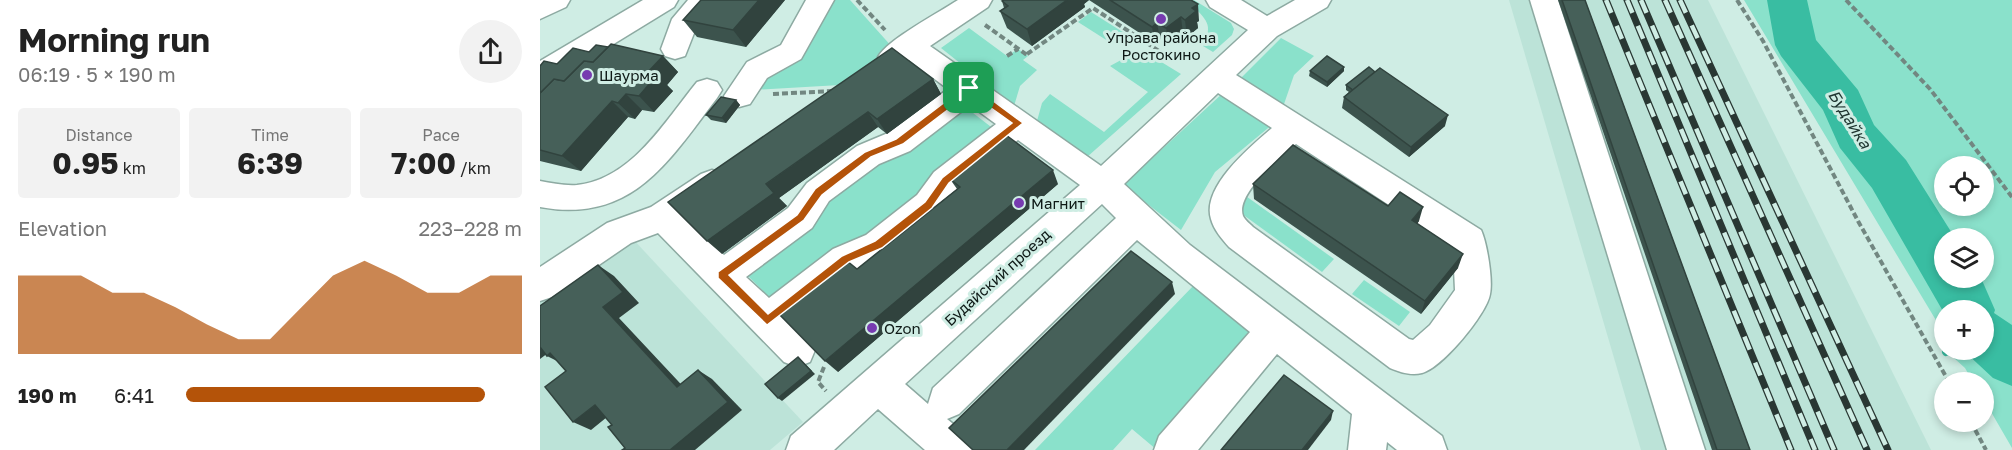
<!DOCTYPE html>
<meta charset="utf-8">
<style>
body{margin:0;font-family:"Golos Text",sans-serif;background:#f2f2f2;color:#222;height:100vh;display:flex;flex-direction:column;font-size:22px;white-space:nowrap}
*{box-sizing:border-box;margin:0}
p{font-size:20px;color:#767676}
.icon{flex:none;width:33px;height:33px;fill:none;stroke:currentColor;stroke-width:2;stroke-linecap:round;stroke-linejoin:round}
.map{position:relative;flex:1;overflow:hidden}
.panel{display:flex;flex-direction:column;background:#fff;width:540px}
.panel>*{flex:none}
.fabs{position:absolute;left:1394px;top:156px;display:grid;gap:12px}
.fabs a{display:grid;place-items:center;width:60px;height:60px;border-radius:50%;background:#fff;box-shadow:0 3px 9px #0003;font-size:30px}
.pin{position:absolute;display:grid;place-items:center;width:51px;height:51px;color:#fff;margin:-26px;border-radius:12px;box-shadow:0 3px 9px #0006}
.round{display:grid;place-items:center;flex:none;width:63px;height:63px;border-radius:32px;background:#f2f2f2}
.summary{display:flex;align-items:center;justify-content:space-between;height:102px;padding:0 18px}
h1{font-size:33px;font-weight:700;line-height:45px}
.stats{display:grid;grid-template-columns:repeat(3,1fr);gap:9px;height:102px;padding:6px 18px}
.stats div{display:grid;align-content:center;border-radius:6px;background:#f2f2f2;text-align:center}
.stats b{font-size:30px;font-weight:700}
.stats small{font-size:16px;font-weight:400}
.stats p{font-size:16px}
.chart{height:168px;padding:12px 18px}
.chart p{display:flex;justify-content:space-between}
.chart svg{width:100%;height:108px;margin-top:6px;fill:#b45309;opacity:.7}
ul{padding:0 18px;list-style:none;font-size:20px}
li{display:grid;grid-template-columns:96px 72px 1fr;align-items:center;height:45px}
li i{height:15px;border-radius:8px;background:#b45309}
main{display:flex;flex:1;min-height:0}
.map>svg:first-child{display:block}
.built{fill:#bce3d8}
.green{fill:#8ae1cb;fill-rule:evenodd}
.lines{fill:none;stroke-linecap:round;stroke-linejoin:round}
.stream{stroke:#39bda2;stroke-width:8}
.river{fill:#39bda2;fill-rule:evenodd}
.minor-casing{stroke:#8daaa2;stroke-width:3}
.path{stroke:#728781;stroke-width:4;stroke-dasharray:6 3;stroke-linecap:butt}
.minor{fill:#fff;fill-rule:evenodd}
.rail-casing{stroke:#293733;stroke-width:7}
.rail{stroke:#cfede4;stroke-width:4.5;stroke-dasharray:14;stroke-linecap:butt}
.wall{fill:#3c534d}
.shaded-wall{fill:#31433e}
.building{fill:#466059;stroke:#31433e;stroke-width:1.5}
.route{fill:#b45309;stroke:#fff;stroke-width:1.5;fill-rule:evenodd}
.poi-dot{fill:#773bb0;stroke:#cfede4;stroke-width:2}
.labels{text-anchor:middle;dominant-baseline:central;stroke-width:6;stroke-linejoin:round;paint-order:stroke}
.poi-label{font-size:15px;fill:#0d1815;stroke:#cfede4;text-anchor:start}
.street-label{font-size:15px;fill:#0d1815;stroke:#cfede4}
.water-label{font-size:16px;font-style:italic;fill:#1e342f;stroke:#cfede4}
</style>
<main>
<section class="panel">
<div class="summary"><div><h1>Morning run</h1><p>06:19 · 5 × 190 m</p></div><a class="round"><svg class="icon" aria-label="share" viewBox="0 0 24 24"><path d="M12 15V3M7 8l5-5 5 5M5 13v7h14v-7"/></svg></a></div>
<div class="stats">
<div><p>Distance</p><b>0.95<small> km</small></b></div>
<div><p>Time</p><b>6:39</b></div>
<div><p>Pace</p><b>7:00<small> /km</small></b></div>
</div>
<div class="chart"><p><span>Elevation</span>223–228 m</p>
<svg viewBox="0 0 160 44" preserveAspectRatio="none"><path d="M0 44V12L10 12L20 12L30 19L40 19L50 25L60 32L70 38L80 38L90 25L100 12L110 6L120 12L130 19L140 19L150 12L160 12V44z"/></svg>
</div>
<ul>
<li><b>190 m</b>6:41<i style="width:89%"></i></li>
</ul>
</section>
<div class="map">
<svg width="1472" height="450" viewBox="0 0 1472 450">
<rect width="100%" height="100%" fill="#cfede4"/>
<g class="built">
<path d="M 969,0 L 1168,0 L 1391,450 L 1101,450 Z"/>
<path d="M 92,238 L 263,422 L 230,450 L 0,450 L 0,303 Z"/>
</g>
<g class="green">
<path d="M 286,0 L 310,0 L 353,48 L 300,85 L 212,90 Z"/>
<path d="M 654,0 L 691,23 L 694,29 L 692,35 L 673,52 L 663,46 C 674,23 666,21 651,3 Z"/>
<path d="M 1204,0 L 1472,0 L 1472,448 L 1443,398 L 1443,382 L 1433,382 L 1425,368 L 1405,350 L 1443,350 L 1443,310 L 1404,310 L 1404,347 L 1399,335 L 1403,332 ZM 1404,166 L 1443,166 L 1443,206 L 1404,206 ZM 1404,238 L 1443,238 L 1443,278 L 1404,278 Z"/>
<path d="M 551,12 L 597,41 L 571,43 L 538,22 Z"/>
<path d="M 429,28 L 467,56 L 478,49 L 488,56 L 483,60 L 497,70 L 480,86 L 474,106 L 401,48 Z"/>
<path d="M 741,38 L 774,56 L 754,75 L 743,107 L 698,81 Z"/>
<path d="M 605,52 L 641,74 L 547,157 L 497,121 L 502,103 L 510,94 L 564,132 L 608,92 L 570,66 L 594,53 Z"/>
<path d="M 683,93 L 733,124 L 675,172 L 641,230 L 583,185 Z"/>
<path d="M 424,106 L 455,130 L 381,199 L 234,302 L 204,272 L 286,197 Z"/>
<path d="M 703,194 L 794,259 L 782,272 L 698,211 Z"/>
<path d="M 824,280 L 870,312 L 859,326 L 812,294 Z"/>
<path d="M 655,284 L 721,333 L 617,450 L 592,429 L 573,450 L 495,450 Z"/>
</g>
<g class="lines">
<g class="stream">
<path d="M 1443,343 L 1450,342"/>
<path d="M 1406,352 L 1410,350"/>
</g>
<path class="river" d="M 1227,0 L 1267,0 L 1276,40 L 1318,90 L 1334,125 L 1366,160 L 1415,238 L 1404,238 L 1404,278 L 1441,278 L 1455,310 L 1454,313 L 1472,325 L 1472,386 L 1453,378 L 1424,351 L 1423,350 L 1443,350 L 1443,310 L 1404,310 L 1404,313 L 1332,188 L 1300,148 L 1283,110 L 1241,56 L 1235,45 Z"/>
<g class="minor-casing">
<g id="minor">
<path d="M 0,0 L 30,0 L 26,7 L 0,19 Z"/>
<path d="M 103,0 L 138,0 L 134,7 L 10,83 L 0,86 L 0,61 Z"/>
<path d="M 148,0 L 178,0 L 158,23 L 145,56 L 135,59 L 125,56 L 121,49 L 132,19 Z"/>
<path d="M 266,0 L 294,0 L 261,59 L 227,78 L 210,104 L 199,107 L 188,104 L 184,96 L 207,62 L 241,45 Z"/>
<path d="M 418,0 L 452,0 L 448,7 L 390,46 L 561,166 L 708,30 L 670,7 L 666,0 L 701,0 L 727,16 L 755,0 L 791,0 L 787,7 L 737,36 L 696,75 L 941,230 C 947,243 953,280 950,294 C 947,314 902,368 882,373 C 871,376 860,372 850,368 L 689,247 C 682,239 674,230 671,219 C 661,187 711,146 732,128 L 678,93 L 584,184 L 650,245 L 902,436 L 907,450 L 857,450 L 847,442 L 846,450 L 808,450 L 812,414 L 737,354 L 658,450 L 614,450 L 619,436 L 710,332 L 597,240 L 419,414 L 407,419 L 428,436 L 433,450 L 385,450 L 338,409 L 294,450 L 246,450 L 251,436 L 540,185 L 478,140 L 416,190 L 399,215 L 350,255 L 317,269 L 253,322 L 270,338 L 275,350 L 270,362 L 257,367 L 244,362 L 118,233 L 91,243 L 12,297 L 0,301 L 0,267 L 67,223 L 111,207 L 161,174 L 172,170 L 183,174 L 188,183 L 183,192 L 146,219 L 184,255 L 248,208 L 267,183 L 317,146 L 348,133 L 408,89 L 369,60 L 352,68 L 342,65 L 338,57 C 347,40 398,13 418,0 ZM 430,105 L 456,124 L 394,172 L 377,195 L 326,235 L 293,249 L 229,298 L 206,277 L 272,228 L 289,201 L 339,164 L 370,151 ZM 756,144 L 913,247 L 915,290 L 890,325 L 873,340 L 869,339 L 713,227 C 710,224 705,220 703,216 C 695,194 741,157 756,144 ZM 562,204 L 576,218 L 393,388 L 388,404 L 365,384 Z"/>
<path d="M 990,0 L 1018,0 L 1165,450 L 1127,450 Z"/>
<path d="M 167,79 L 177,82 L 182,90 L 177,98 C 128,162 92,224 0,207 L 0,181 C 12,183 25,186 37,185 C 92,179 125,121 157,82 Z"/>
</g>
</g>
<g class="path">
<path d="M 317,0 L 345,30"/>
<path d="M 1197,0 L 1223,41 L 1318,221 L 1409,382"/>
<path d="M 1306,0 L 1390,89 L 1472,197"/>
<path d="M 445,25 L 487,55"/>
<path d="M 487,54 L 553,8 L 636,62"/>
<path d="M 467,56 L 478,49"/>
<path d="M 233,94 L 294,91"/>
<path d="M 284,367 L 278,382 L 286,391"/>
<path d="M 1431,422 L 1446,450"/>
</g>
<use href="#minor" class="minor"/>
<g class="rail-casing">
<g id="rail">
<path d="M 1066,0 L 1251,450"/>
<path d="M 1087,0 L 1275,450"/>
<path d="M 1101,0 L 1294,450"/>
<path d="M 1125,0 L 1327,450"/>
<path d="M 1140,0 L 1348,450"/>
</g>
</g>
<use href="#rail" class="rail"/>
</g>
<g class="wall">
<path d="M 245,0 L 206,47 L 157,37 L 143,20 Z"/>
<path d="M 464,0 L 651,0 L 659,21 L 657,22 L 658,28 L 647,37 L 643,34 L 629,45 L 620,39 L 615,43 L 549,0 L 544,4 L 545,7 L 492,46 L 467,28 L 460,11 L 464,8 L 462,1 Z"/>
<path d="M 1018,0 L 1045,0 L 1210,450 L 1172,450 Z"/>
<path d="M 68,47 L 123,56 L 138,72 L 127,85 L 133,91 L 114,112 L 102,110 L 95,119 L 88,117 L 41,171 L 0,161 L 0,66 L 17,64 L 49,52 Z"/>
<path d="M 352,48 L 393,79 L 401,94 L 347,134 L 338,127 L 239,198 L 247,206 L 182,254 Z"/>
<path d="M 804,67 L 804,71 L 787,87 L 769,76 L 770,71 Z"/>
<path d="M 806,85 L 905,126 L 869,157 L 802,108 L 804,97 L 809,92 L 806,90 Z"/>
<path d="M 196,100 L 200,105 L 186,123 L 171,120 L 166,115 Z"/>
<path d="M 410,179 L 518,184 L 298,372 L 317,269 L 417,189 Z"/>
<path d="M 713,184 L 848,206 L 879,221 L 877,224 L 918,268 L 881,314 L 714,199 Z"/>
</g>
<g class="shaded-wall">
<path d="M 219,0 L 245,0 L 206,47 L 193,30 Z"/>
<path d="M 527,0 L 549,0 L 544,4 L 545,7 L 492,46 L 487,29 Z"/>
<path d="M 658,4 L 659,21 L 657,22 L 658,28 L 647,37 L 645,20 L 652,8 Z"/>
<path d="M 641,17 L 643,34 L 629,45 L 626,28 Z"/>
<path d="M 617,23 L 620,39 L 615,43 L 612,27 Z"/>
<path d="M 123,56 L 138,72 L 127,85 L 133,91 L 114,112 L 99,96 L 107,73 Z"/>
<path d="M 804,67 L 804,71 L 787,87 L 787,82 Z"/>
<path d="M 393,79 L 401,94 L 347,134 L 337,119 Z"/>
<path d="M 86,94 L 102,110 L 95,119 L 78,103 Z"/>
<path d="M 196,100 L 200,105 L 186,123 L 182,118 Z"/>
<path d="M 72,101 L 88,117 L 41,171 L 22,156 Z"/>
<path d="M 328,112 L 338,127 L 239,198 L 247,206 L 182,254 L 167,241 L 226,184 Z"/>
<path d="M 908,115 L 905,126 L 869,157 L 871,147 Z"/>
<path d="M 513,170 L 518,184 L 298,372 L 285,361 Z"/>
<path d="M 883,207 L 879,221 L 868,235 L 872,220 Z"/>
<path d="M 923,254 L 918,268 L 881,314 L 885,301 Z"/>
<path d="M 58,265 L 74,276 L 99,303 L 79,318 L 152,396 L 137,387 L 63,307 Z"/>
<path d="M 632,282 L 635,294 L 484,450 L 467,450 Z"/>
<path d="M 0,343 L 12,350 L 0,359 Z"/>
<path d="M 10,353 L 25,365 L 7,356 Z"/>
<path d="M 258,357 L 275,374 L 242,401 L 238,398 Z"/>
<path d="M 158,370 L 172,379 L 202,410 L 155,450 L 130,450 Z"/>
<path d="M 55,405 L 72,413 L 51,430 L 33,422 Z"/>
<path d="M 793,411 L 791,420 L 768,450 L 762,450 Z"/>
</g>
<g class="building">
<path d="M 161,0 L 219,0 L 193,30 L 143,20 Z"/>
<path d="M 464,0 L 527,0 L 487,29 L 460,11 L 468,6 L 462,1 Z"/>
<path d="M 570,0 L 651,0 L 658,4 L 652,8 L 656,11 L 645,20 L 641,17 L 626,28 L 617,23 L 612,27 Z"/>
<path d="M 1022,0 L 1045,0 L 1210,450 L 1177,450 Z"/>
<path d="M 71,44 L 123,56 L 107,73 L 117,75 L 99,96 L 86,94 L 78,103 L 72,101 L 22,156 L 0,150 L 0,93 L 14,79 L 24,81 L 44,61 L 53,62 Z"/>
<path d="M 56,45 L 68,47 L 53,62 L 44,61 L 24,81 L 14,79 L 0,93 L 0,66 L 4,61 L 17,64 L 33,48 L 49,52 Z"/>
<path d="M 352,48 L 393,79 L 337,119 L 328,112 L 226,184 L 234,193 L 167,241 L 128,202 Z"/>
<path d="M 787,56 L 804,67 L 787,82 L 770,71 Z"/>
<path d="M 829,67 L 835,72 L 813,90 L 806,85 Z"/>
<path d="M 840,68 L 908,115 L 871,147 L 804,97 Z"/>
<path d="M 181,97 L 196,100 L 182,118 L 166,115 Z"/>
<path d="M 466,135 L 513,170 L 285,361 L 239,314 L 307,261 L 317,269 L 420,187 L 410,179 Z"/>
<path d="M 753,145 L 848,206 L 860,192 L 883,207 L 872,220 L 923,254 L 885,301 L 713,184 Z"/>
<path d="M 591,251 L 632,282 L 467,450 L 433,450 L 409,428 Z"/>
<path d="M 58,265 L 83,292 L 63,307 L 137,387 L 158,370 L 188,402 L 130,450 L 82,450 L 85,448 L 68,427 L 72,425 L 55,405 L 33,422 L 5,387 L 26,371 L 10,353 L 7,356 L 0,347 L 0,306 Z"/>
<path d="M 258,357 L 271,371 L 238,398 L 225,384 Z"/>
<path d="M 744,375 L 793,411 L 762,450 L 681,450 Z"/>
</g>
<path class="route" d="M 426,86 L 433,86 L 483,123 L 409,183 L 392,208 L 342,248 L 309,262 L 227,325 L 178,278 L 178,272 L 257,215 L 275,189 L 325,152 L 356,139 ZM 430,93 L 472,123 L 402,178 L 385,202 L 335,241 L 302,256 L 228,314 L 189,275 L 264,220 L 282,195 L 331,157 L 363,144 Z"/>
<g class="poi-dot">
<circle cx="621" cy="19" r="6"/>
<circle cx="47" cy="75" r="6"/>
<circle cx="479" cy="203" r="6"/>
<circle cx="332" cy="328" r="6"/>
</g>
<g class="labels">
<g class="poi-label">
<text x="621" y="37" text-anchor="middle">Управа района<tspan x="621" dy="17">Ростокино</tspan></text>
<text x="59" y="75">Шаурма</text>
<text x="491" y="203">Магнит</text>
<text x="344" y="328">Ozon</text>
</g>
<g class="street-label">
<text transform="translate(457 277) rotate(-42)">Будайский проезд</text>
</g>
<g class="water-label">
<text transform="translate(1310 119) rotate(58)">Будайка</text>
</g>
</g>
</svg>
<div class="fabs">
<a><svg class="icon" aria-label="locate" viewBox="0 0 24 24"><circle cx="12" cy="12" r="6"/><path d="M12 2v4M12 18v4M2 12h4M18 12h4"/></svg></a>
<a><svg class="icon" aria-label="layers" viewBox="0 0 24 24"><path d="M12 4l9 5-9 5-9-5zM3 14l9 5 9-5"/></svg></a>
<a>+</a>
<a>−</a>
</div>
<div class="pin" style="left:429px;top:88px;background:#1e9e55"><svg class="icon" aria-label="arrive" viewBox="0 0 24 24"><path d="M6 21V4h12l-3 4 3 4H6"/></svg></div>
</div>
</main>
